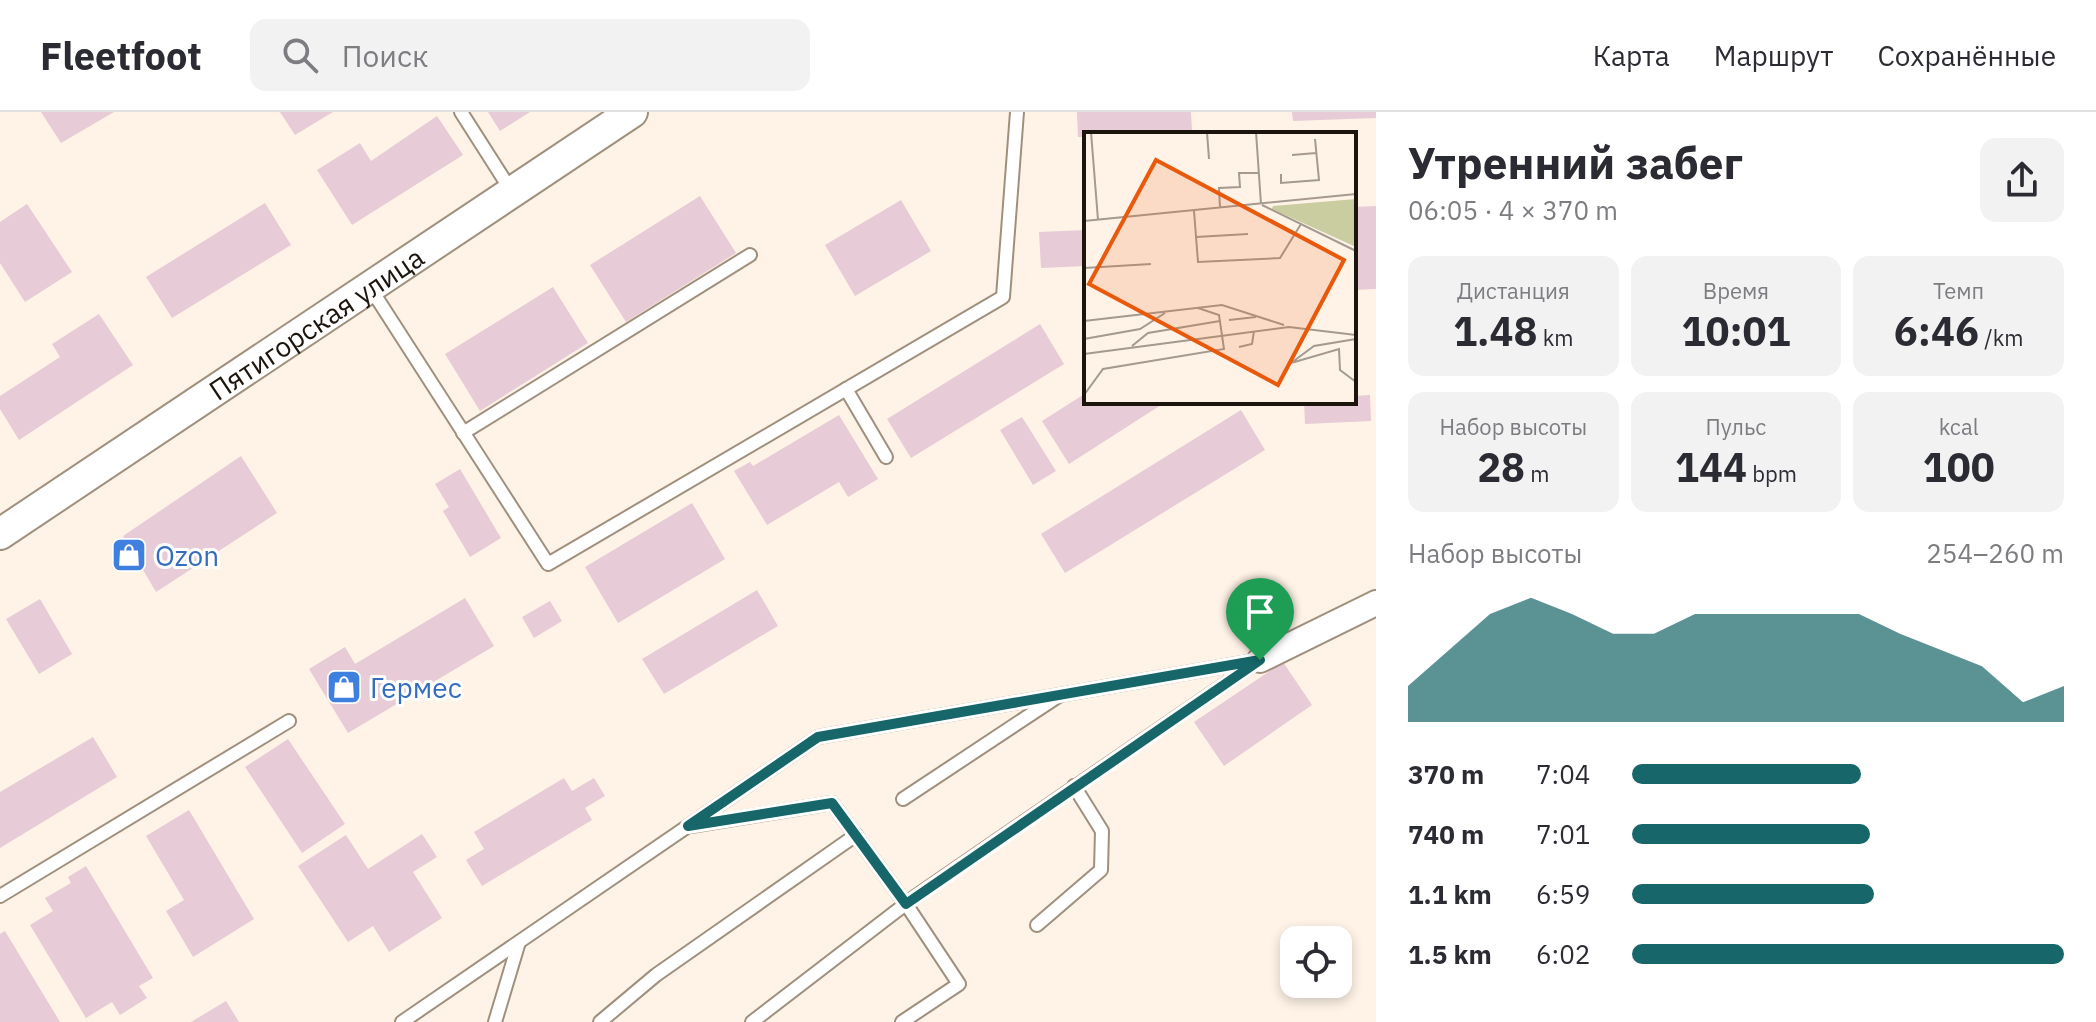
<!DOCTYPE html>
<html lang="ru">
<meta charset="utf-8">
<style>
body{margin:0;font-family:"IBM Plex Sans",sans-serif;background:#f2f2f3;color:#2b2b33;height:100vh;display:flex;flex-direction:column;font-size:30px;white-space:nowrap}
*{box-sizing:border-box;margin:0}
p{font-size:26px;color:#7c7c81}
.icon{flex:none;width:44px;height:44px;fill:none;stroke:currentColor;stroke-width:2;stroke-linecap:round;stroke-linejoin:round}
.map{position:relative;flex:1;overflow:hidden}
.drawer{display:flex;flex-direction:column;background:#fff;width:720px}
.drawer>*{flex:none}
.fabs{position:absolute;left:1280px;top:814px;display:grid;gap:16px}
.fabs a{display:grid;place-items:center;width:72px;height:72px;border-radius:16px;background:#fff;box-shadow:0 4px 12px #0003;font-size:40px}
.pin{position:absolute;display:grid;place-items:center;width:68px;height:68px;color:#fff;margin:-82px -34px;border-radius:50% 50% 50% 0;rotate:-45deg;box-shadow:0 0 8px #0007}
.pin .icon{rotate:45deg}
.round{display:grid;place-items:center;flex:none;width:84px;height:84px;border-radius:16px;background:#f2f2f3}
.head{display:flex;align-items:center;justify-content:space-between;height:136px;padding:0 32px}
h1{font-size:44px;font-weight:800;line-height:60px}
.metrics{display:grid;grid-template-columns:repeat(3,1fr);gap:12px;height:136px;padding:8px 32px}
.metrics div{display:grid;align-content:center;border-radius:16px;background:#f2f2f3;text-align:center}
.metrics b{font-size:40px;font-weight:800}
.metrics small{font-size:22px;font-weight:400}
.metrics p{font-size:22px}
.chart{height:224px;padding:16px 32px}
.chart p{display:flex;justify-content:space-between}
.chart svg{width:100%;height:144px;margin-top:8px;fill:#176669;opacity:.7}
ul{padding:0 32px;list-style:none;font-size:26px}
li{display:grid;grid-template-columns:128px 96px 1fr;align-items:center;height:60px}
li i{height:20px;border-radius:10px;background:#176669}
header{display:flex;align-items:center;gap:48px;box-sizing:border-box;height:112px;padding:0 40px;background:#fff;border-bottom:2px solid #e1e1e2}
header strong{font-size:38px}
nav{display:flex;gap:44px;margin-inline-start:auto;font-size:28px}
.search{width:560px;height:72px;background:#f2f2f3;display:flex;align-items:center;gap:20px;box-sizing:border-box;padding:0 28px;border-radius:16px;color:#7c7c81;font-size:30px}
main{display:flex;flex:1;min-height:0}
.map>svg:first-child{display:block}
.building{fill:#e7cbd6}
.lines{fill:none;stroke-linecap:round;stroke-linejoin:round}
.service-casing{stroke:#a18f7d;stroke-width:16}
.minor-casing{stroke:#a18f7d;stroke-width:28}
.tertiary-casing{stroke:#a18f7d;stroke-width:34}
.service{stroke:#fff;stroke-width:12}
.minor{stroke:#fff;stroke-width:24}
.tertiary{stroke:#fff;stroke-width:30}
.route-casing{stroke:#fff;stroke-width:16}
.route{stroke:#176669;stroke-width:10}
.labels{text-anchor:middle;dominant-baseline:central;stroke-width:6;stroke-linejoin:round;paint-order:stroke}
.street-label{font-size:28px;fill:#1c150e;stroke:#fff}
.shop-label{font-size:28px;fill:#366cbe;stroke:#fff;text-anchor:start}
.inset-road{fill:none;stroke:#a49a90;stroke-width:2}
.view{fill:#e8590c;fill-opacity:0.15;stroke:#e8590c;stroke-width:4}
.inset-edge{fill:none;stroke:#1c150e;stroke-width:4}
</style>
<header>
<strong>Fleetfoot</strong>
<div class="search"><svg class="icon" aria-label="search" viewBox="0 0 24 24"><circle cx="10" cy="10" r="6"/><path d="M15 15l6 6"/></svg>Поиск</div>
<nav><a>Карта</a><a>Маршрут</a><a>Сохранённые</a></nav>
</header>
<main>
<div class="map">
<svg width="1376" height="910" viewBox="0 0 1376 910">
<rect width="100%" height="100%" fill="#fff3e7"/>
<g class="building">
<path d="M 41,0 L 114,0 L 61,31 Z"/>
<path d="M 280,0 L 333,0 L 295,23 Z"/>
<path d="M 488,0 L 530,0 L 500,19 Z"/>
<path d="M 1077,0 L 1191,0 L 1192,20 L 1078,25 Z"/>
<path d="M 1292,0 L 1376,0 L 1376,6 L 1293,9 Z"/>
<path d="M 437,4 L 463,43 L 352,113 L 317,58 L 360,31 L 371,49 Z"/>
<path d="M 700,84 L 736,141 L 626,210 L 590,153 Z"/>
<path d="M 901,88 L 931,139 L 855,184 L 825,133 Z"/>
<path d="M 265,91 L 291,133 L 172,206 L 146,165 Z"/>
<path d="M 27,92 L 72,160 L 25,190 L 0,151 L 0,110 Z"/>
<path d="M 1376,94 L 1376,177 L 1354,178 L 1354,95 Z"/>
<path d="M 1086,118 L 1086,154 L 1041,156 L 1039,120 Z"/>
<path d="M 553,175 L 588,231 L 480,299 L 445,242 Z"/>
<path d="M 99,202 L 133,253 L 19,328 L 0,297 L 0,284 L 60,245 L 52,232 Z"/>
<path d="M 1040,212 L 1064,252 L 911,346 L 887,307 Z"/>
<path d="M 1086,281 L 1086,290 L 1159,290 L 1161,293 L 1069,352 L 1042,309 Z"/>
<path d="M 1370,283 L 1371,309 L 1305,312 L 1304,290 L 1354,290 L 1354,284 Z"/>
<path d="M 1241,298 L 1265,338 L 1065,461 L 1041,422 Z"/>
<path d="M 839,303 L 878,367 L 848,385 L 839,370 L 767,413 L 734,359 L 750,350 L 753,354 Z"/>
<path d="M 1022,305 L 1056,359 L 1033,373 L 1000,318 Z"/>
<path d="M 241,344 L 277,401 L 156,480 L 123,424 Z"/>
<path d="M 460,357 L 501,426 L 470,445 L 443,399 L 449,395 L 435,372 Z"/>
<path d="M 692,391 L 725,447 L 618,511 L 585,455 Z"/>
<path d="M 757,478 L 778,514 L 664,582 L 642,547 Z"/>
<path d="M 465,486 L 494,534 L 348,621 L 309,557 L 345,535 L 355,552 Z"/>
<path d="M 40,487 L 72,542 L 39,562 L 6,507 Z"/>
<path d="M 550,489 L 562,509 L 534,526 L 522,505 Z"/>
<path d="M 1283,550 L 1312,593 L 1224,654 L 1194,610 Z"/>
<path d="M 93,625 L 117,665 L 0,736 L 0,680 Z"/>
<path d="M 288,627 L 345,712 L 302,741 L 245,655 Z"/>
<path d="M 564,666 L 572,679 L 594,666 L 605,684 L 585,696 L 592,708 L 482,774 L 466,748 L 484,737 L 474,720 Z"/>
<path d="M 189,698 L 254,807 L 193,845 L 166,799 L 184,788 L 146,724 Z"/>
<path d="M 422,722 L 437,745 L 413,760 L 442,806 L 389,840 L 373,814 L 348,830 L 298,754 L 346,723 L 368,757 Z"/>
<path d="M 86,754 L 153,866 L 139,874 L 147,886 L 120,903 L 112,890 L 86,906 L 30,813 L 53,799 L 45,786 L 71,771 L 68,765 Z"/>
<path d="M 5,819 L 60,910 L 0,910 L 0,822 Z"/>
<path d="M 226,889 L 239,910 L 191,910 Z"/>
</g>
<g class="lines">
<g class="service-casing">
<g id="service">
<path d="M 461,0 L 512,80"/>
<path d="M 371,177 L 548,452 L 1003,185 L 1017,0"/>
<path d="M 846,277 L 886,345"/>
<path d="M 463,321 L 750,143"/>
<path d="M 903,687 L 1060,583"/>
<path d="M 691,714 L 832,691 L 906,792 L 959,872 L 902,910"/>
<path d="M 0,784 L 289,609"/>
<path d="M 1037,813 L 1101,758 L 1102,719 L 1074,674"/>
<path d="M 402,910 L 818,625 L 1260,548"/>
<path d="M 495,910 L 519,830"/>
<path d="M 600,910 L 656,863 L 856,723"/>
<path d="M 752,910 L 916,784 L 1254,552"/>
</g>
</g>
<g class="minor-casing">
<path id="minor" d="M 1260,548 L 1376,491"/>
</g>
<g class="tertiary-casing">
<g id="tertiary">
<path id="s1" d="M 0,422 L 632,0"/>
</g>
</g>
<use href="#service" class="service"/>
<use href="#minor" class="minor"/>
<use href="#tertiary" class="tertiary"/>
</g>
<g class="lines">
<g class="route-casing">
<path id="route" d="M 1260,548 L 906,792 L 832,691 L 688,714 L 818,625 Z"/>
</g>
<use href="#route" class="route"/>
</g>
<defs>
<g id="shop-square" transform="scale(1.8)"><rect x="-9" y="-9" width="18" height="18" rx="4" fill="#3f7fe0" stroke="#fff"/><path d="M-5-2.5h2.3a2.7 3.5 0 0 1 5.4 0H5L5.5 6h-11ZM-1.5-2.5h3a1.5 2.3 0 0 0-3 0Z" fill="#fff"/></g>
</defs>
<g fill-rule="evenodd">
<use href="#shop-square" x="129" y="443"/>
<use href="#shop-square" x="344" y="575"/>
</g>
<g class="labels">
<g class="street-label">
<text stroke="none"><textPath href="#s1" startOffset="380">Пятигорская улица</textPath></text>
</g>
<g class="shop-label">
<text x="155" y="443">Ozon</text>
<text x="370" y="575">Гермес</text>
</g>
</g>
<g transform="translate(1084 20)">
<rect width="272" height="272" fill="#fff3e7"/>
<path d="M 272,67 L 272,115 L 188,77 L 189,74 Z" fill="#cacda0"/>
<path class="inset-road" d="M 7,0 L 14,88M 123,0 L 125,27M 172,0 L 177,72M 208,23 L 232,21M 197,42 L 197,51 L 235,48 L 231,7M 178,73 L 272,119M 136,76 L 135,56 L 156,55 L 155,41 L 175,41M 110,79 L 114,130 L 196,126 L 217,92M 0,89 L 272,62M 112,105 L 164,102M 0,136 L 67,132M 145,188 L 172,185M 0,189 L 138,173 L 200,193M 0,207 L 56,197 L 81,181M 272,207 L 230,214 L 207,231 L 255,217 L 256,238 L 272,250M 48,214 L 64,201 L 136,189M 155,215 L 168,212 L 170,199M 0,222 L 205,195 L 272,203M 0,263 L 19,237 L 140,217 L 135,183 L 114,176"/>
<path class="view" d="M 72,28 L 260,128 L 194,253 L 5,152 Z"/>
<rect width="272" height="272" class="inset-edge"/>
</g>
</svg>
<div class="fabs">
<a><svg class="icon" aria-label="locate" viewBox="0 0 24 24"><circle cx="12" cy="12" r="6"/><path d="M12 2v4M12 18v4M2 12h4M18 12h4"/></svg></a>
</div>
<div class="pin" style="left:1260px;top:548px;background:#1e9e55"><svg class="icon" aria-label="arrive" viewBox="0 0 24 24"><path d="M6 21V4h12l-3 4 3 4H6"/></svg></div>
</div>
<section class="drawer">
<div class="head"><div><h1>Утренний забег</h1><p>06:05 · 4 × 370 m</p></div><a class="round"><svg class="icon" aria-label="share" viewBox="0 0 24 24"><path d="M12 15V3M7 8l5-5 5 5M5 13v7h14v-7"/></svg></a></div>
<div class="metrics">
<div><p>Дистанция</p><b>1.48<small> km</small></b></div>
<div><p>Время</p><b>10:01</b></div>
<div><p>Темп</p><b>6:46<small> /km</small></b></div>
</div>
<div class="metrics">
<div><p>Набор высоты</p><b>28<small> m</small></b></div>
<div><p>Пульс</p><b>144<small> bpm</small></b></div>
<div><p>kcal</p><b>100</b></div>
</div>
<div class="chart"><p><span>Набор высоты</span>254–260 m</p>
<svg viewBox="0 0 160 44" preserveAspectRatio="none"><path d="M0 44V33L10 22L20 11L30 6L40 11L50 17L60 17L70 11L80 11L90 11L100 11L110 11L120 17L130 22L140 27L150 38L160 33V44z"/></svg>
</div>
<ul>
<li><b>370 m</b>7:04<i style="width:53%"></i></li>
<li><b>740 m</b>7:01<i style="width:55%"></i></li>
<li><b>1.1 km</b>6:59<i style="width:56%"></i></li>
<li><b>1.5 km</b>6:02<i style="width:100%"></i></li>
</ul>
</section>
</main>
